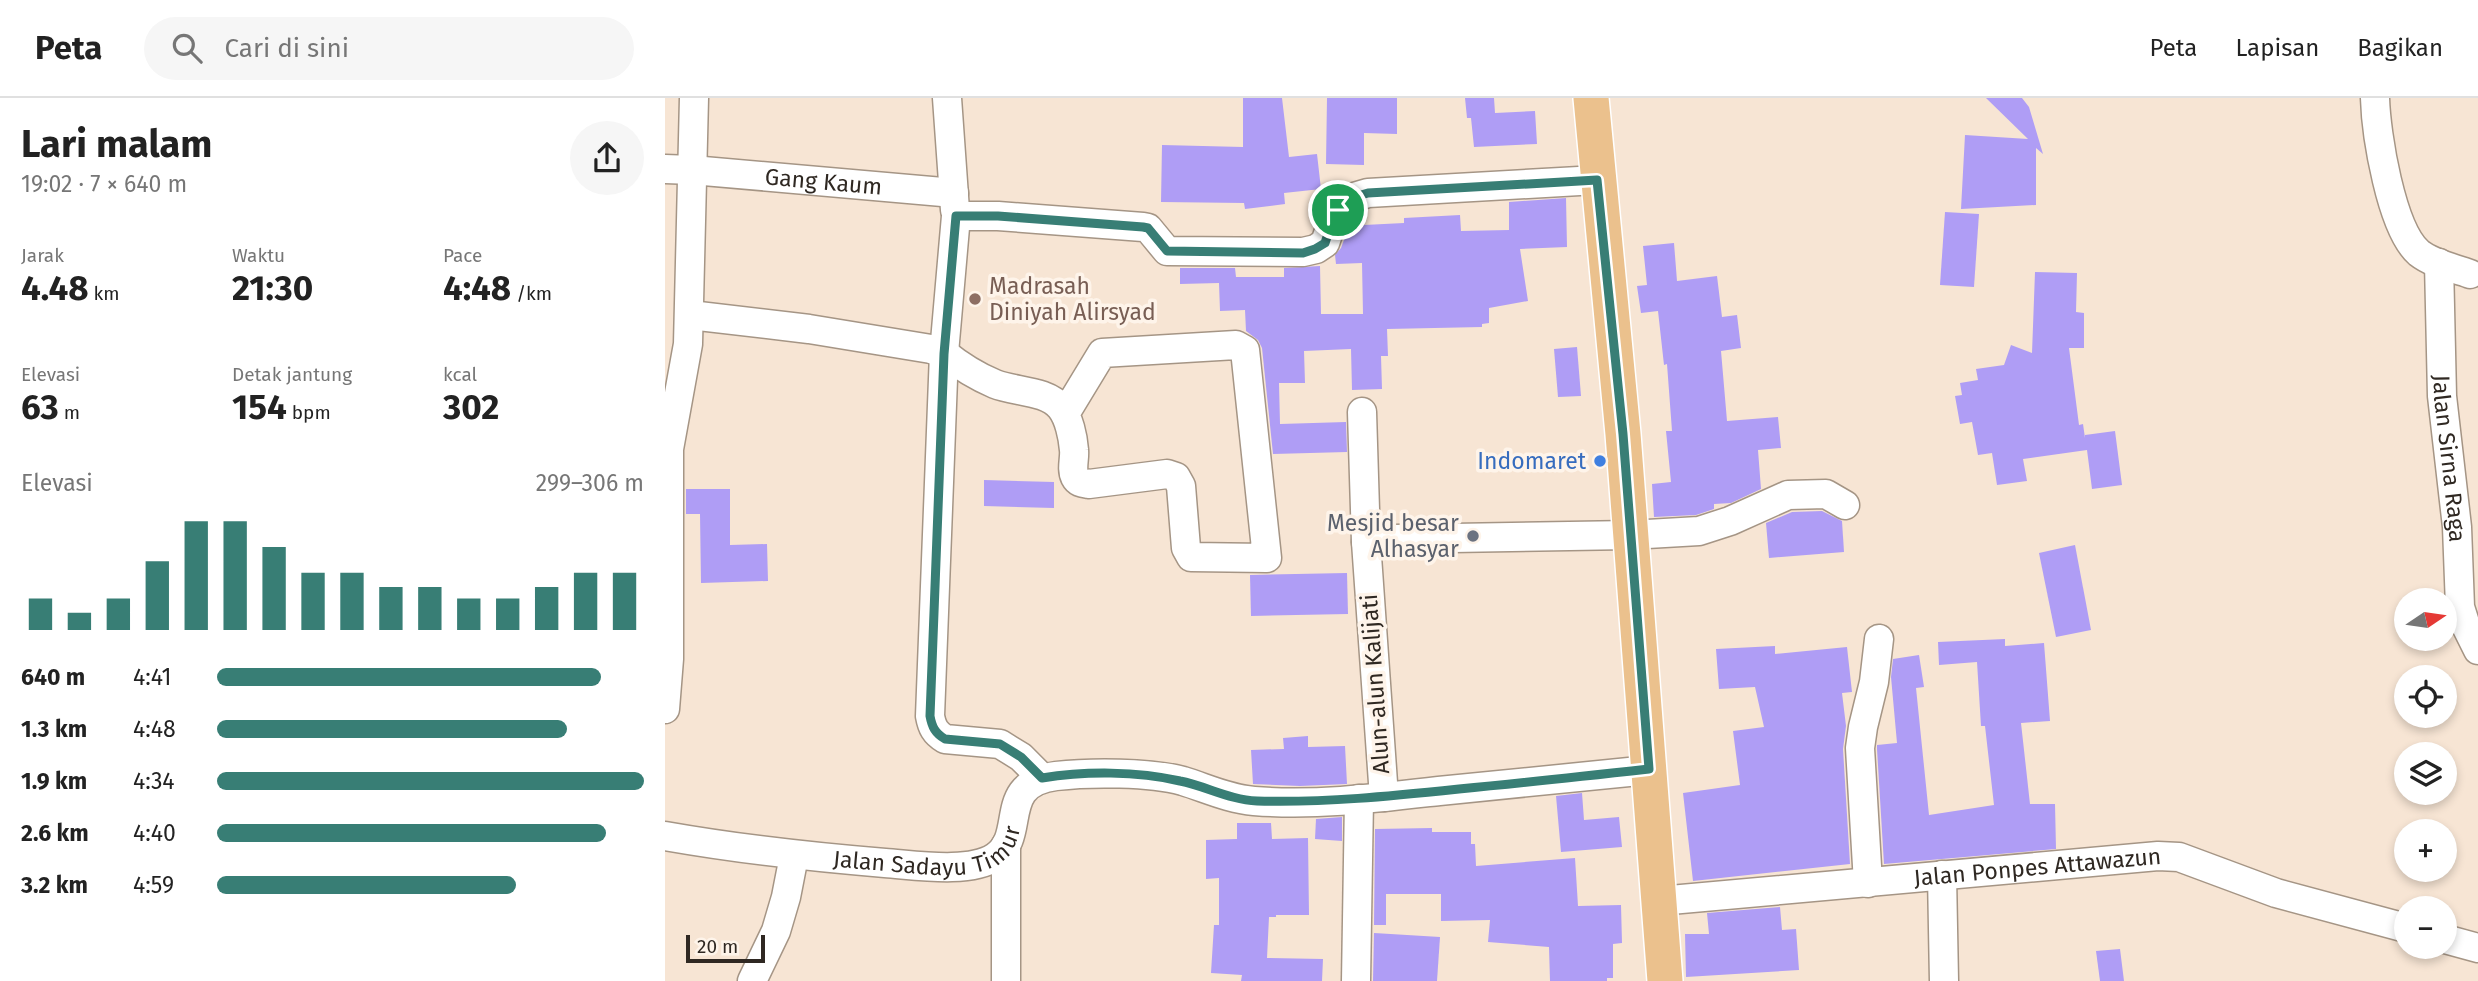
<!DOCTYPE html>
<html lang="id">
<meta charset="utf-8">
<style>
body{margin:0;font-family:"Fira Sans",sans-serif;background:#f6f6f6;color:#222;height:100vh;display:flex;flex-direction:column;font-size:26px;white-space:nowrap}
*{box-sizing:border-box;margin:0}
p{font-size:23px;color:#767676}
.icon{flex:none;width:38px;height:38px;fill:none;stroke:currentColor;stroke-width:2;stroke-linecap:round;stroke-linejoin:round}
.map{position:relative;flex:1;overflow:hidden}
.sheet{display:flex;flex-direction:column;background:#fff;width:665px}
.sheet>*{flex:none}
.needle{width:46px;rotate:77deg}
.fabs{position:absolute;left:1729px;top:490px;display:grid;gap:14px}
.fabs a{display:grid;place-items:center;width:63px;height:63px;border-radius:50%;background:#fff;box-shadow:0 4px 10px #0003;font-size:35px}
.scale{position:absolute;left:21px;bottom:18px;width:79px;box-sizing:border-box;padding-left:7px;border:4px solid #2f2822;border-top:0;font-size:19px;line-height:24px;white-space:nowrap;color:#2f2822;-webkit-text-stroke:5px #fef4ea;paint-order:stroke}
.pin{position:absolute;display:grid;place-items:center;width:60px;height:60px;color:#fff;margin:-30px;border:4px solid #fff;border-radius:50%;box-shadow:0 2px 7px #0007}
.round{display:grid;place-items:center;flex:none;width:74px;height:74px;border-radius:37px;background:#f6f6f6}
.summary{display:flex;align-items:center;justify-content:space-between;height:119px;padding:0 21px}
h1{font-size:38px;font-weight:700;line-height:52px}
.metrics{display:grid;grid-template-columns:repeat(3,1fr);gap:10px;height:119px;padding:7px 21px}
.metrics div{display:grid;align-content:center}
.metrics b{font-size:35px;font-weight:700}
.metrics small{font-size:19px;font-weight:400}
.metrics p{font-size:19px}
.chart{height:196px;padding:14px 21px}
.chart p{display:flex;justify-content:space-between}
.chart svg{width:100%;height:126px;margin-top:7px;stroke:#387e75;stroke-width:6}
ul{padding:0 21px;list-style:none;font-size:23px}
li{display:grid;grid-template-columns:112px 84px 1fr;align-items:center;height:52px}
li i{height:18px;border-radius:9px;background:#387e75}
header{display:flex;align-items:center;gap:42px;box-sizing:border-box;height:98px;padding:0 35px;background:#fff;border-bottom:2px solid #e0e0e0}
header strong{font-size:33px}
nav{display:flex;gap:38px;margin-inline-start:auto;font-size:24px}
.search{width:490px;height:63px;background:#f6f6f6;display:flex;align-items:center;gap:18px;box-sizing:border-box;padding:0 24px;border-radius:38px;color:#767676;font-size:26px}
main{display:flex;flex:1;min-height:0}
.map>svg:first-child{display:block}
.building{fill:#af9df5}
.lines{fill:none;stroke-linecap:round;stroke-linejoin:round}
.minor-casing{stroke:#a59585;stroke-width:31}
.major-casing{stroke:#fff;stroke-width:38}
.minor{stroke:#fff;stroke-width:28}
.major{stroke:#ebc18d;stroke-width:35}
.route-casing{stroke:#fff;stroke-width:14}
.route{stroke:#387e75;stroke-width:9}
.education-dot{fill:#8d6e63;stroke:#fef4ea;stroke-width:2.5}
.shop-dot{fill:#3f7fe0;stroke:#fef4ea;stroke-width:2.5}
.worship-dot{fill:#6b7280;stroke:#fef4ea;stroke-width:2.5}
.labels{text-anchor:middle;dominant-baseline:central;stroke-width:7;stroke-linejoin:round;paint-order:stroke}
.street-label{font-size:23px;fill:#2f2822;stroke:#fef4ea}
.education-label{font-size:23px;fill:#785e54;stroke:#fef4ea;text-anchor:start}
.shop-label{font-size:23px;fill:#366cbe;stroke:#fef4ea;text-anchor:end}
.worship-label{font-size:23px;fill:#5b616d;stroke:#fef4ea;text-anchor:end}
</style>
<header>
<strong>Peta</strong>
<div class="search"><svg class="icon" aria-label="search" viewBox="0 0 24 24"><circle cx="10" cy="10" r="6"/><path d="M15 15l6 6"/></svg>Cari di sini</div>
<nav><a>Peta</a><a>Lapisan</a><a>Bagikan</a></nav>
</header>
<main>
<section class="sheet">
<div class="summary"><div><h1>Lari malam</h1><p>19:02 · 7 × 640 m</p></div><a class="round"><svg class="icon" aria-label="share" viewBox="0 0 24 24"><path d="M12 15V3M7 8l5-5 5 5M5 13v7h14v-7"/></svg></a></div>
<div class="metrics">
<div><p>Jarak</p><b>4.48<small> km</small></b></div>
<div><p>Waktu</p><b>21:30</b></div>
<div><p>Pace</p><b>4:48<small> /km</small></b></div>
</div>
<div class="metrics">
<div><p>Elevasi</p><b>63<small> m</small></b></div>
<div><p>Detak jantung</p><b>154<small> bpm</small></b></div>
<div><p>kcal</p><b>302</b></div>
</div>
<div class="chart"><p><span>Elevasi</span>299–306 m</p>
<svg viewBox="0 0 160 44" preserveAspectRatio="none"><path d="M5 44V33M15 44V38M25 44V33M35 44V20M45 44V6M55 44V6M65 44V15M75 44V24M85 44V24M95 44V29M105 44V29M115 44V33M125 44V33M135 44V29M145 44V24M155 44V24"/></svg>
</div>
<ul>
<li><b>640 m</b>4:41<i style="width:90%"></i></li>
<li><b>1.3 km</b>4:48<i style="width:82%"></i></li>
<li><b>1.9 km</b>4:34<i style="width:100%"></i></li>
<li><b>2.6 km</b>4:40<i style="width:91%"></i></li>
<li><b>3.2 km</b>4:59<i style="width:70%"></i></li>
</ul>
</section>
<div class="map">
<svg width="1813" height="883" viewBox="0 0 1813 883">
<rect width="100%" height="100%" fill="#f7e5d4"/>
<g class="building">
<path d="M 578,0 L 617,0 L 624,59 L 652,56 L 656,91 L 619,95 L 620,106 L 580,111 L 579,105 L 496,104 L 497,47 L 578,49 Z"/>
<path d="M 662,0 L 732,0 L 732,36 L 699,35 L 699,67 L 661,66 Z"/>
<path d="M 800,0 L 829,0 L 830,15 L 870,13 L 872,46 L 809,49 L 806,20 L 802,20 Z"/>
<path d="M 1321,0 L 1357,0 L 1364,9 L 1378,56 L 1371,50 L 1371,107 L 1296,111 L 1300,37 L 1363,41 Z"/>
<path d="M 901,100 L 902,149 L 855,151 L 863,203 L 824,210 L 824,225 L 817,226 L 817,229 L 722,231 L 723,258 L 716,258 L 717,291 L 687,292 L 686,251 L 639,253 L 640,285 L 614,285 L 615,326 L 681,324 L 682,354 L 608,356 L 597,250 L 593,242 L 581,233 L 580,212 L 555,213 L 554,185 L 515,186 L 515,170 L 570,170 L 571,179 L 619,179 L 619,170 L 655,168 L 656,216 L 698,216 L 697,165 L 671,166 L 670,157 L 676,150 L 686,123 L 699,122 L 699,127 L 739,125 L 739,120 L 795,117 L 796,133 L 844,132 L 844,104 Z"/>
<path d="M 1280,114 L 1314,116 L 1309,189 L 1275,187 Z"/>
<path d="M 1009,145 L 1012,183 L 1052,178 L 1057,219 L 1072,217 L 1076,250 L 1056,253 L 1062,323 L 1113,319 L 1116,350 L 1093,352 L 1096,391 L 1066,405 L 1049,406 L 1049,411 L 1031,417 L 989,419 L 987,386 L 1006,384 L 1001,333 L 1007,333 L 1002,266 L 999,267 L 993,213 L 976,215 L 972,188 L 982,187 L 978,148 Z"/>
<path d="M 1370,174 L 1412,175 L 1411,214 L 1419,215 L 1419,250 L 1404,250 L 1414,327 L 1418,326 L 1420,340 L 1420,337 L 1450,333 L 1457,387 L 1427,391 L 1422,352 L 1358,361 L 1362,383 L 1332,387 L 1327,355 L 1313,357 L 1307,324 L 1295,326 L 1290,298 L 1297,297 L 1295,285 L 1313,282 L 1311,271 L 1339,267 L 1346,247 L 1367,255 Z"/>
<path d="M 912,249 L 916,298 L 893,299 L 889,251 Z"/>
<path d="M 319,382 L 389,384 L 389,410 L 319,408 Z"/>
<path d="M 21,391 L 65,391 L 65,447 L 102,446 L 103,483 L 36,485 L 35,416 L 21,416 Z"/>
<path d="M 1157,413 L 1177,423 L 1179,454 L 1104,460 L 1101,425 L 1127,414 Z"/>
<path d="M 1410,447 L 1426,532 L 1391,539 L 1374,455 Z"/>
<path d="M 682,475 L 683,516 L 586,518 L 585,477 Z"/>
<path d="M 1340,541 L 1340,548 L 1379,545 L 1385,623 L 1356,625 L 1365,706 L 1390,706 L 1391,751 L 1219,766 L 1212,651 L 1212,647 L 1232,645 L 1226,579 L 1228,561 L 1254,557 L 1259,589 L 1251,590 L 1264,717 L 1329,707 L 1320,628 L 1316,628 L 1312,564 L 1274,567 L 1273,544 Z"/>
<path d="M 1110,548 L 1110,556 L 1182,549 L 1187,594 L 1177,595 L 1181,628 L 1178,651 L 1185,766 L 1028,783 L 1018,695 L 1075,687 L 1068,633 L 1099,629 L 1090,589 L 1054,591 L 1051,551 Z"/>
<path d="M 643,638 L 643,649 L 680,648 L 682,686 L 635,688 L 588,686 L 586,652 L 619,651 L 618,640 Z"/>
<path d="M 917,695 L 919,722 L 954,719 L 957,749 L 896,754 L 891,698 Z"/>
<path d="M 677,719 L 677,743 L 650,741 L 651,721 Z"/>
<path d="M 572,725 L 606,725 L 607,741 L 643,740 L 644,817 L 611,817 L 611,819 L 604,819 L 602,860 L 658,861 L 657,883 L 576,883 L 577,877 L 546,875 L 549,827 L 554,827 L 554,780 L 541,781 L 541,742 L 572,741 Z"/>
<path d="M 767,730 L 767,734 L 806,734 L 806,746 L 810,746 L 811,768 L 910,760 L 913,808 L 956,807 L 957,845 L 948,846 L 948,880 L 942,880 L 942,883 L 885,883 L 884,849 L 823,844 L 825,822 L 776,823 L 776,796 L 721,796 L 721,827 L 709,827 L 710,731 Z"/>
<path d="M 1115,809 L 1117,832 L 1131,831 L 1134,872 L 1021,879 L 1020,836 L 1044,836 L 1042,815 Z"/>
<path d="M 709,835 L 775,839 L 772,883 L 708,883 Z"/>
<path d="M 1455,851 L 1459,883 L 1435,883 L 1431,853 Z"/>
</g>
<g class="lines">
<g class="minor-casing">
<g id="minor">
<path d="M 282,0 L 290,112"/>
<path d="M 1710,0 C 1711,36 1726,131 1754,155 C 1768,166 1789,170 1805,176"/>
<path id="s1" d="M 0,71 L 27,72 L 289,95"/>
<path id="s2" d="M 1774,165 L 1777,298 L 1792,429 L 1795,509 L 1801,528 L 1813,552"/>
<path d="M 25,217 L 144,231 L 266,251 L 279,255 L 291,118 L 333,118 L 478,129 L 483,130 L 502,153 L 638,154 L 651,151 L 660,145 L 668,121 L 679,102 L 703,95 L 932,82"/>
<path d="M 279,255 C 295,268 311,278 330,286 C 350,294 382,292 396,310 C 404,320 408,339 409,352 C 410,360 406,371 410,379 C 413,385 418,385 424,386 L 502,376 L 511,379 L 516,388 L 521,450 L 526,459 L 602,460 L 580,252 L 571,247 L 437,255 L 400,316"/>
<path d="M 279,255 L 265,618 C 267,629 270,635 280,641 L 335,646 L 356,659 L 377,680"/>
<path d="M 697,314 L 701,444"/>
<path d="M 0,611 L 4,561 L 4,351 L 23,246 L 29,0"/>
<path d="M 719,699 L 701,444 L 729,441 L 965,437 L 1034,433 L 1065,423 L 1123,397 L 1161,396 L 1180,407"/>
<path id="s3" d="M 0,738 C 74,751 146,759 220,765 C 250,767 304,776 330,759 C 363,737 330,686 391,678 C 425,674 485,674 518,683 C 541,690 564,701 589,703 C 650,708 713,700 774,693 C 844,686 914,679 984,672"/>
<path d="M 341,747 L 341,883"/>
<path d="M 1277,777 L 1279,883"/>
<path d="M 1203,785 L 1195,650 L 1198,629 L 1209,584 L 1214,541"/>
<path id="s4" d="M 994,803 L 1493,758 L 1514,759 L 1611,795 L 1741,830"/>
<path d="M 1780,841 L 1813,850"/>
<path d="M 87,883 L 111,833 L 121,799 L 129,758"/>
<path d="M 691,883 L 694,701"/>
</g>
</g>
<g class="major-casing">
<path id="major" d="M 926,0 L 958,336 L 1000,883"/>
</g>
<use href="#minor" class="minor"/>
<use href="#major" class="major"/>
</g>
<g class="lines">
<g class="route-casing">
<path id="route" d="M 932,82 L 958,336 L 984,671 C 921,678 857,685 794,691 C 727,698 659,705 592,703 C 565,702 541,688 515,683 C 472,673 420,673 377,680 L 356,659 L 335,646 L 280,641 C 270,635 267,629 265,618 L 279,256 L 291,118 L 333,118 L 478,129 L 483,130 L 502,153 L 638,155 L 650,151 L 660,145 L 668,121 L 679,102 L 703,95 Z"/>
</g>
<use href="#route" class="route"/>
</g>
<circle class="education-dot" cx="310" cy="201" r="7"/>
<circle class="shop-dot" cx="935" cy="363" r="7"/>
<circle class="worship-dot" cx="808" cy="438" r="7"/>
<g class="labels">
<g class="street-label">
<text stroke="none"><textPath href="#s1" startOffset="159">Gang Kaum</textPath></text>
<text stroke="none"><textPath href="#s2" startOffset="196">Jalan Sirna Raga</textPath></text>
<text transform="translate(710 586) rotate(-94)">Alun-alun Kalijati</text>
<text stroke="none"><textPath href="#s3" startOffset="270">Jalan Sadayu Timur</textPath></text>
<text stroke="none"><textPath href="#s4" startOffset="380">Jalan Ponpes Attawazun</textPath></text>
</g>
<g class="education-label">
<text x="324" y="188">Madrasah<tspan x="324" dy="26">Diniyah Alirsyad</tspan></text>
</g>
<g class="shop-label">
<text x="921" y="363">Indomaret</text>
</g>
<g class="worship-label">
<text x="794" y="425">Mesjid besar<tspan x="794" dy="26">Alhasyar</tspan></text>
</g>
</g>
</svg>
<div class="fabs">
<a><svg class="needle" viewBox="-14 -14 28 28"><path d="M0-13l5 13h-10z" fill="#e53935"/><path d="M0 13l5-13h-10z" fill="#767676"/></svg></a>
<a><svg class="icon" aria-label="locate" viewBox="0 0 24 24"><circle cx="12" cy="12" r="6"/><path d="M12 2v4M12 18v4M2 12h4M18 12h4"/></svg></a>
<a><svg class="icon" aria-label="layers" viewBox="0 0 24 24"><path d="M12 4l9 5-9 5-9-5zM3 14l9 5 9-5"/></svg></a>
<a>+</a>
<a>−</a>
</div>
<div class="scale">20 m</div>
<div class="pin" style="left:673px;top:112px;background:#1e9e55"><svg class="icon" aria-label="arrive" viewBox="0 0 24 24"><path d="M6 21V4h12l-3 4 3 4H6"/></svg></div>
</div>
</main>
